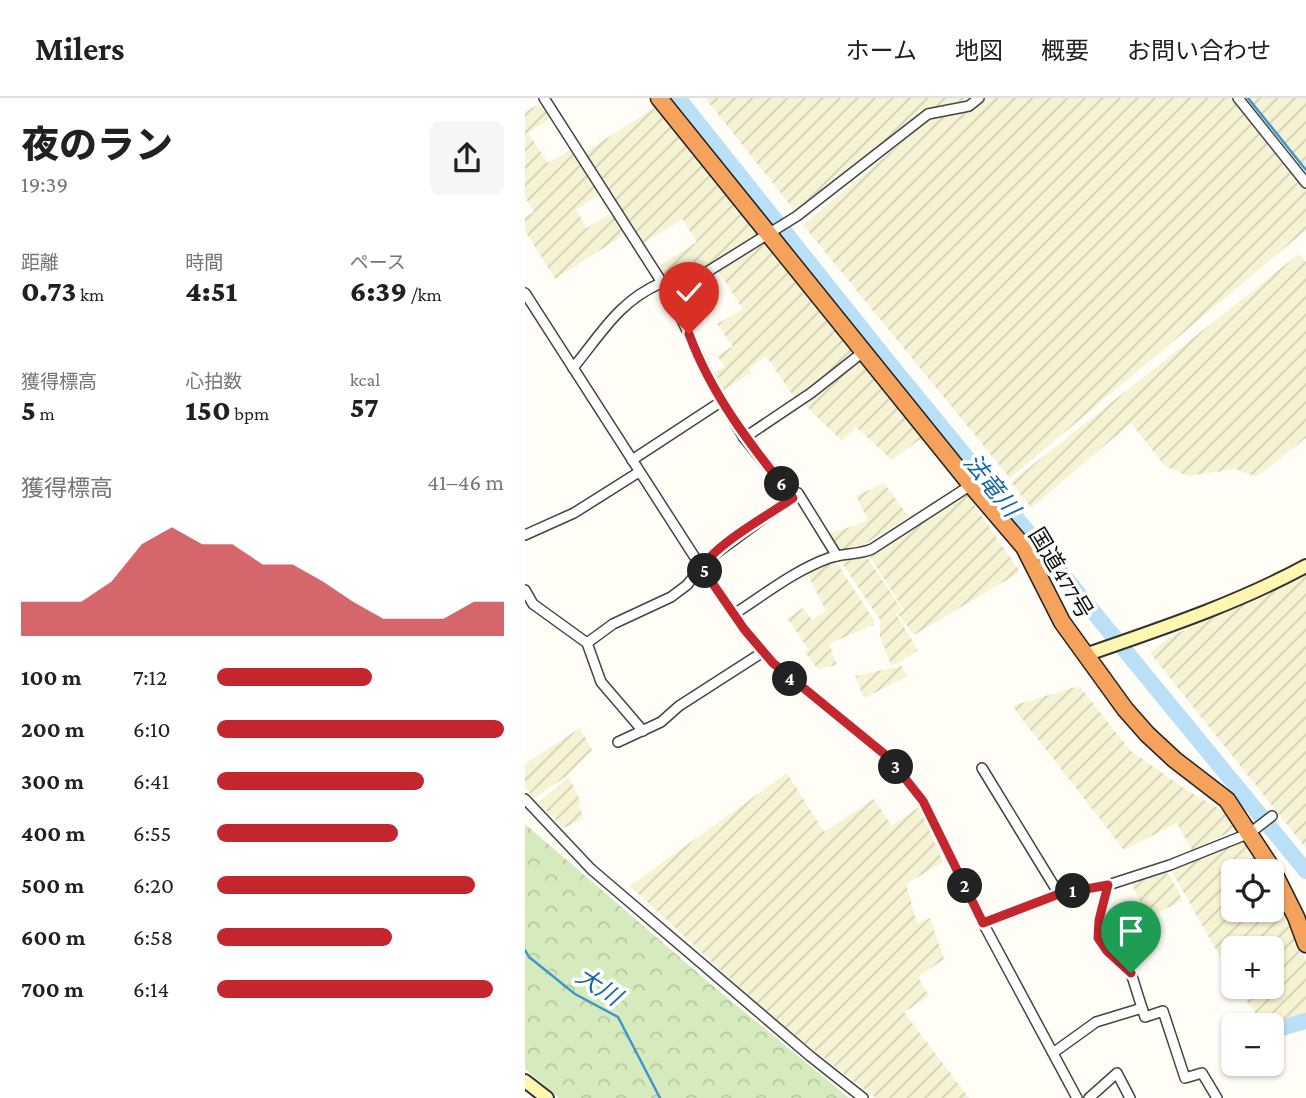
<!DOCTYPE html>
<html lang="ja">
<meta charset="utf-8">
<style>
body{margin:0;font-family:"Crimson Pro","Noto Sans JP",serif;background:#f6f6f6;color:#202124;height:100vh;display:flex;flex-direction:column;font-size:26px;white-space:nowrap}
*{box-sizing:border-box;margin:0}
p{font-size:23px;color:#757577}
.icon{flex:none;width:38px;height:38px;fill:none;stroke:currentColor;stroke-width:2;stroke-linecap:round;stroke-linejoin:round}
.map{position:relative;flex:1;overflow:hidden}
.sheet{display:flex;flex-direction:column;background:#fff;width:525px}
.sheet>*{flex:none}
.buttons{position:absolute;left:696px;top:761px;display:grid;gap:14px}
.buttons a{display:grid;place-items:center;width:63px;height:63px;border-radius:10px;background:#fff;box-shadow:0 2px 5px #0004;font-size:35px}
.pin{position:absolute;display:grid;place-items:center;width:60px;height:60px;color:#fff;margin:-72px -30px;border-radius:50% 50% 50% 0;rotate:-45deg;box-shadow:0 0 7px #0007}
.pin .icon{rotate:45deg}
.km{position:absolute;width:35px;height:35px;margin:-18px;border-radius:50%;background:#222;color:#fff;font-size:19px;line-height:35px;text-align:center}
.round{display:grid;place-items:center;flex:none;width:74px;height:74px;border-radius:10px;background:#f6f6f6}
.summary{display:flex;align-items:center;justify-content:space-between;height:119px;padding:0 21px}
h1{font-size:38px;font-weight:800;line-height:52px}
.stats{display:grid;grid-template-columns:repeat(3,1fr);gap:10px;height:119px;padding:7px 21px}
.stats div{display:grid;align-content:center}
.stats b{font-size:30px;font-weight:800}
.stats small{font-size:19px;font-weight:400}
.stats p{font-size:19px}
.chart{height:196px;padding:14px 21px}
.chart p{display:flex;justify-content:space-between}
.chart svg{width:100%;height:126px;margin-top:7px;fill:#c4262e;opacity:.7}
ul{padding:0 21px;list-style:none;font-size:23px}
li{display:grid;grid-template-columns:112px 84px 1fr;align-items:center;height:52px}
li i{height:18px;border-radius:9px;background:#c4262e}
header{display:flex;align-items:center;gap:42px;box-sizing:border-box;height:98px;padding:0 35px;background:#fff;border-bottom:2px solid #e0e0e0}
header strong{font-size:33px}
nav{display:flex;gap:38px;margin-inline-start:auto;font-size:24px}
main{display:flex;flex:1;min-height:0}
.map>svg:first-child{display:block}
.farmland{fill:url(#farmland-furrows)}
.park{fill:url(#park-crowns)}
.lines{fill:none;stroke-linecap:round;stroke-linejoin:round}
.stream{stroke:#3f96cf;stroke-width:2.5}
.river{stroke:#b9e0f7;stroke-width:16}
.street-casing{stroke:#444;stroke-width:12}
.secondary-casing{stroke:#333;stroke-width:16}
.highway-casing{stroke:#222;stroke-width:19}
.street{stroke:#fff;stroke-width:9}
.secondary{stroke:#fff6b0;stroke-width:12}
.highway{stroke:#f5a25d;stroke-width:16}
.route-casing{stroke:#fff;stroke-width:14}
.route{stroke:#c4262e;stroke-width:9}
.labels{text-anchor:middle;dominant-baseline:central;stroke-width:7;stroke-linejoin:round;paint-order:stroke}
.street-label{font-size:23px;fill:#111;stroke:#fff}
.water-label{font-size:24px;font-style:italic;fill:#1768a6;stroke:#fff}
</style>
<header>
<strong>Milers</strong>
<nav><a>ホーム</a><a>地図</a><a>概要</a><a>お問い合わせ</a></nav>
</header>
<main>
<section class="sheet">
<div class="summary"><div><h1>夜のラン</h1><p>19:39</p></div><a class="round"><svg class="icon" aria-label="share" viewBox="0 0 24 24"><path d="M12 15V3M7 8l5-5 5 5M5 13v7h14v-7"/></svg></a></div>
<div class="stats">
<div><p>距離</p><b>0.73<small> km</small></b></div>
<div><p>時間</p><b>4:51</b></div>
<div><p>ペース</p><b>6:39<small> /km</small></b></div>
</div>
<div class="stats">
<div><p>獲得標高</p><b>5<small> m</small></b></div>
<div><p>心拍数</p><b>150<small> bpm</small></b></div>
<div><p>kcal</p><b>57</b></div>
</div>
<div class="chart"><p><span>獲得標高</span>41–46 m</p>
<svg viewBox="0 0 160 44" preserveAspectRatio="none"><path d="M0 44V32L10 32L20 32L30 25L40 12L50 6L60 12L70 12L80 19L90 19L100 25L110 32L120 38L130 38L140 38L150 32L160 32V44z"/></svg>
</div>
<ul>
<li><b>100 m</b>7:12<i style="width:54%"></i></li>
<li><b>200 m</b>6:10<i style="width:100%"></i></li>
<li><b>300 m</b>6:41<i style="width:72%"></i></li>
<li><b>400 m</b>6:55<i style="width:63%"></i></li>
<li><b>500 m</b>6:20<i style="width:90%"></i></li>
<li><b>600 m</b>6:58<i style="width:61%"></i></li>
<li><b>700 m</b>6:14<i style="width:96%"></i></li>
</ul>
</section>
<div class="map">
<svg width="781" height="1000" viewBox="0 0 781 1000">
<defs>
<pattern id="farmland-furrows" width="10" height="10" patternUnits="userSpaceOnUse" patternTransform="scale(1.75)"><rect width="10" height="10" fill="#f6f3d4"/><path d="M-1 1l2-2M0 10L10 0M9 11l2-2" fill="none" stroke="#d2cfb5"/></pattern>
<pattern id="park-crowns" width="20" height="18" patternUnits="userSpaceOnUse" patternTransform="scale(1.75)"><rect width="20" height="18" fill="#d5ebbd"/><path d="M2 6a3 3 0 1 1 6 0M12 15a3 3 0 1 1 6 0" fill="none" stroke="#b6c8a1"/></pattern>
</defs>
<rect width="100%" height="100%" fill="#fffdf5"/>
<g class="farmland">
<path d="M 180,0 L 446,0 L 403,12 L 269,112 Z"/>
<path d="M 459,0 L 781,0 L 781,132 L 485,380 L 278,127 L 406,20 L 444,12 Z"/>
<path d="M 14,6 L 16,10 L 19,8 L 26,20 L 3,35 L 23,65 L 47,51 L 73,93 L 71,98 L 51,112 L 62,130 L 84,116 L 87,119 L 90,117 L 100,134 L 99,137 L 30,181 L 0,133 L 0,119 L 9,114 L 0,99 L 0,14 Z"/>
<path d="M 131,9 L 234,136 L 152,190 L 143,187 L 131,170 L 172,144 L 157,121 L 116,147 L 57,56 Z"/>
<path d="M 237,144 L 242,146 L 328,256 L 298,284 L 271,302 L 241,258 L 224,271 L 226,275 L 196,294 L 185,277 L 200,269 L 192,258 L 208,248 L 192,226 L 218,211 L 193,173 Z"/>
<path d="M 774,156 L 781,164 L 781,340 L 731,379 L 711,371 L 663,378 L 640,368 L 606,325 L 506,410 L 486,384 Z"/>
<path d="M 334,260 L 397,340 L 367,362 L 331,329 L 317,343 L 278,305 Z"/>
<path d="M 359,385 L 384,419 L 332,451 L 313,454 L 301,435 L 317,432 L 343,422 L 331,398 Z"/>
<path d="M 441,395 L 495,474 L 389,537 L 373,516 L 379,512 L 345,459 Z"/>
<path d="M 342,459 L 377,512 L 371,516 L 393,552 L 374,565 L 366,567 L 355,539 L 355,522 L 317,465 L 319,462 Z"/>
<path d="M 310,462 L 349,522 L 348,527 L 304,546 L 312,567 L 293,571 L 279,553 L 284,552 L 262,520 L 278,510 L 287,522 L 301,513 L 282,475 L 302,463 Z"/>
<path d="M 781,475 L 781,750 L 625,555 L 646,538 L 758,488 Z"/>
<path d="M 376,568 L 383,578 L 339,600 L 330,578 Z"/>
<path d="M 554,588 L 606,653 L 663,693 L 700,714 L 712,731 L 667,752 L 652,725 L 599,752 L 487,608 Z"/>
<path d="M 55,630 L 67,652 L 40,679 L 10,700 L 0,690 L 0,666 Z"/>
<path d="M 262,675 L 299,734 L 349,701 L 367,728 L 394,709 L 418,764 L 381,786 L 392,825 L 405,820 L 419,861 L 393,879 L 404,898 L 379,914 L 444,1000 L 351,1000 L 251,923 L 105,788 Z"/>
<path d="M 44,679 L 56,704 L 53,707 L 59,720 L 39,730 L 13,705 Z"/>
<path d="M 722,742 L 742,773 L 709,774 L 709,812 L 747,812 L 747,785 L 781,863 L 781,918 L 747,928 L 739,926 L 721,903 L 741,892 L 740,889 L 747,889 L 747,850 L 709,850 L 707,880 L 646,772 Z"/>
<path d="M 640,774 L 645,777 L 657,802 L 623,820 L 606,784 Z"/>
</g>
<path class="park" d="M 0,726 L 187,887 L 324,1000 L 34,1000 L 0,971 Z"/>
<g class="lines">
<g class="stream">
<path d="M 723,0 L 781,72"/>
<path d="M 0,852 L 4,859 L 50,896 L 93,919 L 135,1000"/>
</g>
<g class="river">
<path d="M 153,0 L 365,266 L 781,773"/>
<path d="M 750,932 L 781,923"/>
</g>
<g class="street-casing">
<g id="street">
<path d="M 19,0 L 145,197 L 189,289 L 219,340 L 286,295 L 338,254"/>
<path d="M 713,0 L 781,85"/>
<path d="M 0,195 L 169,458 L 219,531 L 248,565 L 363,659 L 398,703 L 458,825 L 552,1000"/>
<path d="M 145,197 L 272,118 L 403,16 L 444,8 L 454,0"/>
<path d="M 48,270 C 76,236 94,203 136,185"/>
<path d="M 219,340 L 268,400"/>
<path d="M 107,362 L 197,303"/>
<path d="M 0,437 L 49,415 L 114,374"/>
<path d="M 0,492 L 8,506 L 62,545 L 76,584 L 118,633"/>
<path d="M 209,516 C 239,497 270,472 304,460 C 318,455 333,457 347,451 L 446,387"/>
<path d="M 62,545 L 88,526 L 146,499 L 162,487 L 182,462 L 273,395 L 312,458"/>
<path d="M 93,644 L 136,624 L 154,608 L 238,554"/>
<path d="M 457,670 L 534,796"/>
<path d="M 0,701 L 66,771 L 285,958 L 338,1000"/>
<path d="M 458,825 L 534,796 L 583,787 L 645,767 L 725,735 L 747,718"/>
<path d="M 617,910 L 620,919 L 638,913 L 660,980 L 677,975 L 692,1000"/>
<path d="M 528,955 L 571,924 L 617,910 L 606,875 L 582,853 L 573,840 L 574,822 L 583,787"/>
<path d="M 564,1000 L 592,975 L 605,1000"/>
</g>
</g>
<g class="secondary-casing">
<g id="secondary">
<path d="M 560,557 C 635,531 711,506 781,468"/>
<path d="M 0,983 L 22,1000"/>
</g>
</g>
<g class="highway-casing">
<path id="highway" d="M 134,0 L 446,387 L 499,449 L 537,524 L 600,611 L 622,636 L 650,662 L 702,702 L 746,769 L 771,819 L 781,846"/>
</g>
<use href="#street" class="street"/>
<use href="#secondary" class="secondary"/>
<use href="#highway" class="highway"/>
</g>
<g class="lines">
<g class="route-casing">
<path id="route" d="M 164,236 C 187,298 227,349 268,400 C 244,417 190,446 177,470 L 219,531 L 248,565 L 363,659 L 398,703 L 458,825 L 534,796 L 583,787 L 574,822 L 573,840 L 582,853 L 606,875"/>
</g>
<use href="#route" class="route"/>
</g>
<g class="labels">
<g class="street-label">
<text transform="translate(536 475) rotate(59)">国道477号</text>
</g>
<g class="water-label">
<text transform="translate(467 387) rotate(51)">法竜川</text>
<text transform="translate(74 888) rotate(33)">大川</text>
</g>
</g>
</svg>
<div class="buttons">
<a><svg class="icon" aria-label="locate" viewBox="0 0 24 24"><circle cx="12" cy="12" r="6"/><path d="M12 2v4M12 18v4M2 12h4M18 12h4"/></svg></a>
<a>+</a>
<a>−</a>
</div>
<div class="pin" style="left:606px;top:875px;background:#1e9e55"><svg class="icon" aria-label="arrive" viewBox="0 0 24 24"><path d="M6 21V4h12l-3 4 3 4H6"/></svg></div>
<div class="pin" style="left:164px;top:236px;background:#d93025"><svg class="icon" aria-label="check" viewBox="0 0 24 24"><path d="M5 12l5 5 9-10"/></svg></div>
<b class="km" style="left:548px;top:793px">1</b>
<b class="km" style="left:440px;top:788px">2</b>
<b class="km" style="left:371px;top:669px">3</b>
<b class="km" style="left:265px;top:581px">4</b>
<b class="km" style="left:180px;top:473px">5</b>
<b class="km" style="left:257px;top:386px">6</b>
</div>
</main>
